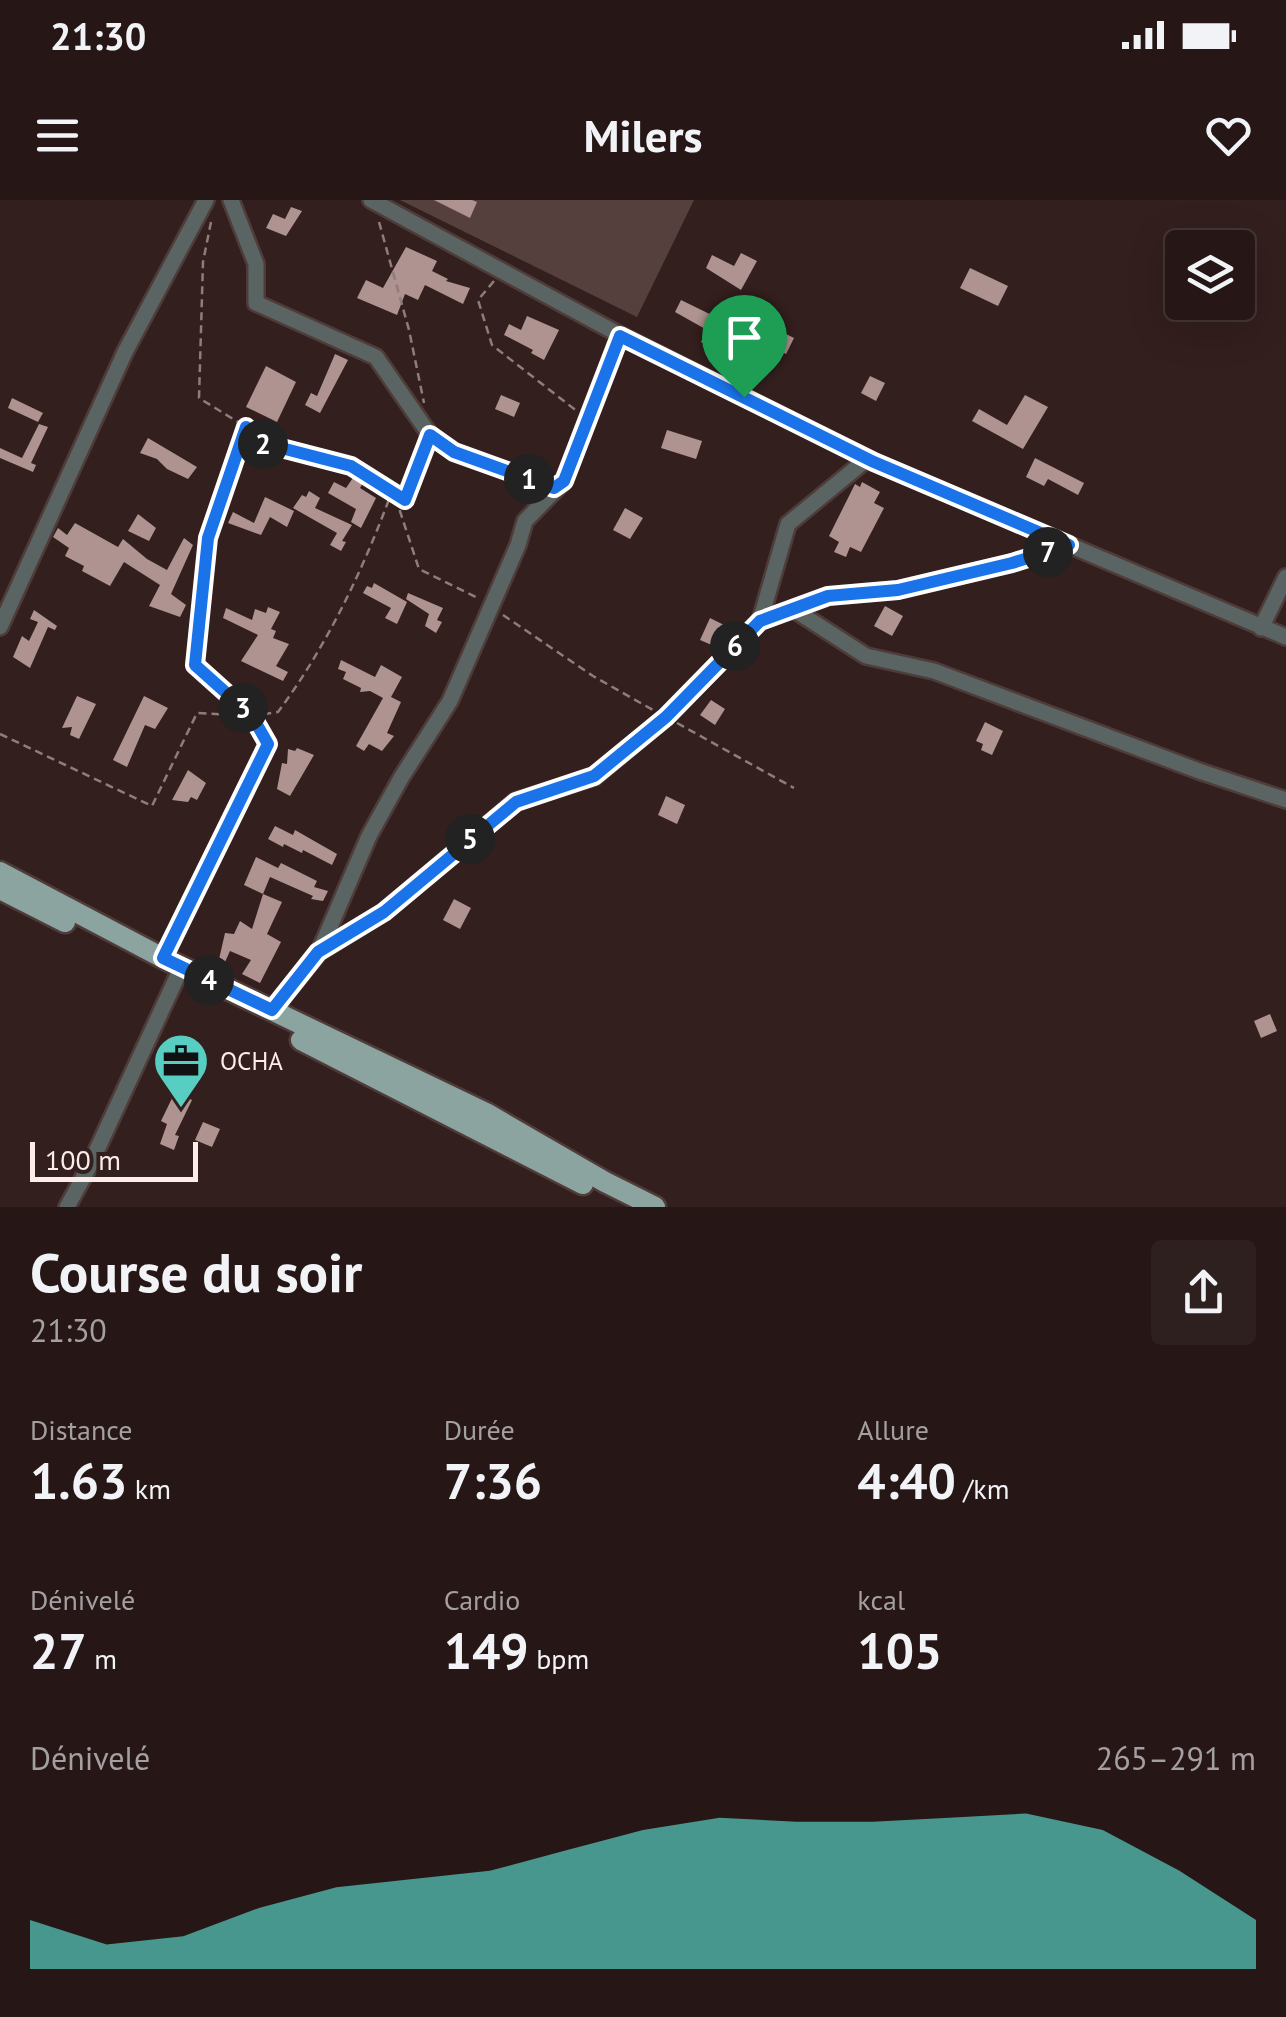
<!DOCTYPE html>
<html lang="fr">
<meta charset="utf-8">
<style>
body{margin:0;font-family:"PT Sans",sans-serif;background:#2e201f;color:#f1f3f6;height:100vh;display:flex;flex-direction:column;font-size:38px;white-space:nowrap}
*{box-sizing:border-box;margin:0}
p{font-size:32px;color:#a49fa1}
.icon{flex:none;width:55px;height:55px;fill:none;stroke:currentColor;stroke-width:2;stroke-linecap:round;stroke-linejoin:round}
.map{position:relative;height:1007px;overflow:hidden}
.panel{display:flex;flex-direction:column;background:#261716;flex:1}
.panel>*{flex:none}
.buttons{position:absolute;left:1165px;top:30px;display:grid;gap:20px}
.buttons a{display:grid;place-items:center;width:90px;height:90px;border-radius:10px;background:#261716;box-shadow:0 10px 40px #0002,0 0 0 2px #423635;font-size:50px}
.scale{position:absolute;left:30px;bottom:25px;width:168px;box-sizing:border-box;padding-left:10px;border:5px solid #fcedeb;border-top:0;font-size:28px;line-height:35px;white-space:nowrap;color:#fcedeb;-webkit-text-stroke:8px #331f1d;paint-order:stroke}
.pin{position:absolute;display:grid;place-items:center;width:85px;height:85px;color:#fff;margin:-102px -42px;border-radius:50% 50% 50% 0;rotate:-45deg;box-shadow:0 0 10px #0007}
.pin .icon{rotate:45deg}
.km{position:absolute;width:50px;height:50px;margin:-25px;border-radius:50%;background:#222;color:#fff;font-size:28px;line-height:50px;text-align:center}
.round{display:grid;place-items:center;flex:none;width:105px;height:105px;border-radius:10px;background:#2e201f}
.head{display:flex;align-items:center;justify-content:space-between;height:170px;padding:0 30px}
h1{font-size:55px;font-weight:800;line-height:75px}
.metrics{display:grid;grid-template-columns:repeat(3,1fr);gap:15px;height:170px;padding:10px 30px}
.metrics div{display:grid;align-content:center}
.metrics b{font-size:50px;font-weight:800}
.metrics small{font-size:28px;font-weight:400}
.metrics p{font-size:28px}
.chart{height:280px;padding:20px 30px}
.chart p{display:flex;justify-content:space-between}
.chart svg{width:100%;height:180px;margin-top:10px;fill:#57cec1;opacity:.7}
.status{display:flex;justify-content:space-between;align-items:center;height:70px;padding:0 50px;background:#261716;direction:ltr}
.status svg{height:28px;fill:currentColor}
header{display:flex;justify-content:space-between;align-items:center;height:130px;padding:0 30px;background:#261716;font-size:45px;font-weight:800}
.map>svg:first-child{display:block}
.green{fill:#55403d}
.building{fill:#ae9390}
.lines{fill:none;stroke-linecap:round;stroke-linejoin:round}
.minor-casing{stroke:#4f3c3a;stroke-width:20}
.major-casing{stroke:#4f3c3a;stroke-width:25}
.path{stroke:#8f7d7b;stroke-width:2.5;stroke-dasharray:8 5;stroke-linecap:butt}
.minor{stroke:#596463;stroke-width:15}
.major{stroke:#8ca4a0;stroke-width:20}
.route-casing{stroke:#fff;stroke-width:20}
.route{stroke:#1a73e8;stroke-width:12}
.labels{text-anchor:middle;dominant-baseline:central;stroke-width:10;stroke-linejoin:round;paint-order:stroke}
.poi-label{font-size:25px;fill:#fcedeb;stroke:#331f1d;text-anchor:start}
</style>
<div class="status"><b>21:30</b><svg viewBox="0 0 49 12"><path d="M0 12V9h3v3zM5 12V6h3v6zM10 12V3h3v9zM15 12V0h3v12zM26 1h20v11H26zM47 4h2v5h-2z"/></svg></div>
<header><svg class="icon" aria-label="menu" viewBox="0 0 24 24"><path d="M4 6h16M4 12h16M4 18h16"/></svg>Milers<svg class="icon" aria-label="heart" viewBox="0 0 24 24"><path d="M12 20l-8-8c-3-5 5-10 8-4 3-6 11-1 8 4z"/></svg></header>
<div class="map">
<svg width="1286" height="1007" viewBox="0 0 1286 1007">
<rect width="100%" height="100%" fill="#331f1d"/>
<path class="green" d="M 400,0 L 694,0 L 637,117 Z"/>
<g class="building">
<path d="M 434,0 L 472,0 L 477,2 L 470,18 Z"/>
<path d="M 291,7 L 302,11 L 286,36 L 266,28 L 273,14 L 285,19 Z"/>
<path d="M 406,47 L 437,61 L 432,71 L 448,79 L 446,81 L 470,88 L 463,104 L 425,85 L 418,100 L 405,94 L 397,115 L 357,98 L 366,80 L 383,88 Z"/>
<path d="M 741,53 L 757,61 L 741,90 L 706,68 L 712,55 L 734,66 Z"/>
<path d="M 970,68 L 1008,86 L 998,106 L 960,88 Z"/>
<path d="M 681,100 L 728,123 L 715,149 L 701,142 L 707,130 L 675,112 Z"/>
<path d="M 527,116 L 559,130 L 544,160 L 531,153 L 533,150 L 504,135 L 509,124 L 521,130 Z"/>
<path d="M 776,129 L 794,138 L 786,154 L 768,145 Z"/>
<path d="M 335,154 L 348,160 L 320,213 L 305,205 L 311,193 L 317,196 Z"/>
<path d="M 266,166 L 296,182 L 277,222 L 246,207 Z"/>
<path d="M 870,176 L 885,183 L 876,201 L 861,193 Z"/>
<path d="M 501,195 L 520,203 L 514,217 L 495,209 Z"/>
<path d="M 1025,195 L 1048,207 L 1023,249 L 972,221 L 979,209 L 1007,225 Z"/>
<path d="M 12,198 L 43,213 L 38,222 L 8,208 Z"/>
<path d="M 39,224 L 48,227 L 31,263 L 36,265 L 33,272 L 0,258 L 0,248 L 22,258 Z"/>
<path d="M 667,230 L 702,241 L 696,259 L 661,248 Z"/>
<path d="M 148,238 L 197,267 L 188,279 L 167,269 L 157,259 L 140,253 Z"/>
<path d="M 1035,258 L 1084,283 L 1078,295 L 1048,279 L 1044,286 L 1026,277 Z"/>
<path d="M 355,275 L 364,281 L 360,288 L 376,298 L 361,328 L 351,322 L 356,309 L 328,293 L 334,282 L 346,288 Z"/>
<path d="M 862,282 L 880,292 L 874,303 L 884,308 L 861,352 L 850,347 L 846,357 L 834,352 L 839,342 L 829,336 L 855,284 L 860,287 Z"/>
<path d="M 309,291 L 320,298 L 315,308 L 352,325 L 342,341 L 346,342 L 341,351 L 330,345 L 337,333 L 293,308 L 302,295 L 306,297 Z"/>
<path d="M 265,297 L 294,311 L 287,327 L 270,317 L 261,335 L 228,323 L 233,312 L 254,323 Z"/>
<path d="M 625,308 L 643,318 L 630,339 L 613,330 Z"/>
<path d="M 138,314 L 156,328 L 149,341 L 128,331 Z"/>
<path d="M 75,323 L 118,347 L 123,339 L 147,359 L 167,370 L 184,338 L 193,345 L 171,394 L 186,405 L 180,417 L 149,406 L 160,385 L 124,362 L 110,386 L 82,371 L 84,366 L 65,356 L 69,348 L 53,337 L 58,328 L 67,335 Z"/>
<path d="M 374,383 L 407,402 L 397,424 L 385,418 L 391,408 L 363,393 L 367,386 L 372,388 Z"/>
<path d="M 408,393 L 443,408 L 437,420 L 442,422 L 436,433 L 425,426 L 429,414 L 406,399 Z"/>
<path d="M 885,406 L 903,416 L 892,436 L 874,426 Z"/>
<path d="M 268,407 L 280,412 L 271,429 L 276,431 L 273,438 L 289,444 L 276,466 L 288,472 L 283,481 L 241,461 L 258,435 L 223,418 L 226,408 L 252,420 L 255,409 L 266,413 Z"/>
<path d="M 34,410 L 57,426 L 55,430 L 48,427 L 30,468 L 13,457 L 22,436 L 29,441 L 38,422 L 30,419 Z"/>
<path d="M 710,418 L 724,425 L 714,446 L 700,440 Z"/>
<path d="M 341,460 L 375,477 L 381,465 L 402,477 L 391,497 L 401,502 L 387,533 L 394,536 L 382,551 L 369,544 L 364,551 L 356,546 L 383,498 L 370,491 L 360,492 L 361,488 L 343,479 L 346,472 L 338,469 Z"/>
<path d="M 77,496 L 96,504 L 79,539 L 70,535 L 72,527 L 62,528 Z"/>
<path d="M 144,496 L 168,508 L 155,529 L 145,525 L 127,567 L 113,560 Z"/>
<path d="M 711,500 L 725,509 L 715,525 L 700,515 Z"/>
<path d="M 985,522 L 1003,531 L 992,555 L 981,550 L 983,544 L 976,541 Z"/>
<path d="M 297,548 L 314,555 L 290,596 L 277,589 L 282,563 L 287,564 L 288,549 L 295,551 Z"/>
<path d="M 188,570 L 206,583 L 197,600 L 191,597 L 188,602 L 172,600 Z"/>
<path d="M 666,596 L 685,605 L 677,624 L 658,615 Z"/>
<path d="M 275,626 L 293,635 L 295,630 L 337,654 L 332,665 L 303,650 L 302,653 L 284,644 L 283,647 L 268,639 Z"/>
<path d="M 256,657 L 278,668 L 281,663 L 317,681 L 314,687 L 328,691 L 323,701 L 311,699 L 313,696 L 270,677 L 263,694 L 244,685 Z"/>
<path d="M 263,694 L 282,702 L 267,734 L 281,742 L 260,783 L 242,774 L 251,760 L 230,751 L 221,771 L 217,768 L 225,733 L 234,734 L 240,721 L 252,729 Z"/>
<path d="M 454,699 L 471,708 L 460,729 L 443,720 Z"/>
<path d="M 1270,814 L 1277,831 L 1261,838 L 1254,821 Z"/>
<path d="M 175,892 L 192,900 L 175,935 L 179,936 L 174,950 L 160,944 L 167,924 L 161,921 Z"/>
<path d="M 203,922 L 220,929 L 212,947 L 195,940 Z"/>
</g>
<g class="lines">
<g class="minor-casing">
<g id="minor">
<path d="M 231,0 L 256,64 L 256,103 L 376,157 L 430,235 L 455,252 L 554,288"/>
<path d="M 371,0 L 620,135 L 874,262 L 1286,437"/>
<path d="M 793,409 L 866,456 L 934,471 L 1199,571 L 1286,600"/>
<path d="M 760,421 L 788,324 L 867,259"/>
<path d="M 0,427 L 125,152 L 206,0"/>
<path d="M 1261,428 L 1286,377"/>
<path d="M 319,752 L 369,636 L 401,578 L 450,501 L 518,345 L 525,321 L 564,281 L 620,135"/>
<path d="M 272,810 L 319,752 L 384,712 L 516,601 L 594,577 L 666,517 L 760,421 L 829,396 L 898,390 L 1012,363 L 1069,345"/>
<path d="M 67,1007 L 89,967 L 177,777"/>
</g>
</g>
<g class="major-casing">
<g id="major">
<path d="M 0,672 L 163,758 L 486,913 L 605,982 L 655,1007"/>
<path d="M 0,689 L 65,722"/>
<path d="M 301,840 L 583,984"/>
</g>
</g>
<g class="path">
<path d="M 211,22 L 203,62 L 199,198 L 246,227 L 262,243 L 351,267 L 393,290 L 419,369 L 480,399"/>
<path d="M 379,22 L 409,130 L 424,203"/>
<path d="M 494,81 L 478,100 L 492,145 L 578,212"/>
<path d="M 396,292 L 405,300 L 424,249"/>
<path d="M 503,415 L 593,476 L 653,510"/>
<path d="M 677,523 L 794,588"/>
<path d="M 0,534 L 152,606 L 197,513 L 252,516 L 278,512 C 327,446 363,370 391,294"/>
<path d="M 172,744 L 268,544 L 252,516 L 195,465 L 208,338 L 246,227"/>
</g>
<use href="#minor" class="minor"/>
<use href="#major" class="major"/>
</g>
<g class="lines">
<g class="route-casing">
<path id="route" d="M 620,136 L 874,262 L 1069,345 L 1012,363 L 898,390 L 828,396 L 760,421 L 666,517 L 594,576 L 516,602 L 384,712 L 318,752 L 272,810 L 163,758 L 268,544 L 252,516 L 195,465 L 208,338 L 246,227 L 262,243 L 351,266 L 405,300 L 430,235 L 454,252 L 554,288 L 564,281 Z"/>
</g>
<use href="#route" class="route"/>
</g>
<defs>
<g id="office-pin" transform="scale(2.875)"><path d="M0 17L-7.5 6A9.5 9.5 0 1 1 7.5 6Z" fill="#57cec1" stroke="#331f1d"/><path d="M-6-3h4V-5.5h4V-3h4V5H-6ZM-1-4.5V-3h2v-1.5ZM-6 0V1H6V0Z" fill="#111"/></g>
</defs>
<g fill-rule="evenodd">
<use href="#office-pin" x="181" y="861"/>
</g>
<g class="labels">
<g class="poi-label">
<text x="220" y="861">OCHA</text>
</g>
</g>
</svg>
<div class="buttons">
<a><svg class="icon" aria-label="layers" viewBox="0 0 24 24"><path d="M12 4l9 5-9 5-9-5zM3 14l9 5 9-5"/></svg></a>
</div>
<div class="scale">100 m</div>
<div class="pin" style="left:744px;top:197px;background:#1e9e55"><svg class="icon" aria-label="arrive" viewBox="0 0 24 24"><path d="M6 21V4h12l-3 4 3 4H6"/></svg></div>
<b class="km" style="left:529px;top:279px">1</b>
<b class="km" style="left:263px;top:244px">2</b>
<b class="km" style="left:243px;top:508px">3</b>
<b class="km" style="left:209px;top:780px">4</b>
<b class="km" style="left:470px;top:639px">5</b>
<b class="km" style="left:735px;top:446px">6</b>
<b class="km" style="left:1048px;top:352px">7</b>
</div>
<section class="panel">
<div class="head"><div><h1>Course du soir</h1><p>21:30</p></div><a class="round"><svg class="icon" aria-label="share" viewBox="0 0 24 24"><path d="M12 15V3M7 8l5-5 5 5M5 13v7h14v-7"/></svg></a></div>
<div class="metrics">
<div><p>Distance</p><b>1.63<small> km</small></b></div>
<div><p>Durée</p><b>7:36</b></div>
<div><p>Allure</p><b>4:40<small> /km</small></b></div>
</div>
<div class="metrics">
<div><p>Dénivelé</p><b>27<small> m</small></b></div>
<div><p>Cardio</p><b>149<small> bpm</small></b></div>
<div><p>kcal</p><b>105</b></div>
</div>
<div class="chart"><p><span>Dénivelé</span>265–291 m</p>
<svg viewBox="0 0 160 44" preserveAspectRatio="none"><path d="M0 44V32L10 38L20 36L30 29L40 24L50 22L60 20L70 15L80 10L90 7L100 8L110 8L120 7L130 6L140 10L150 20L160 32V44z"/></svg>
</div>
</section>
